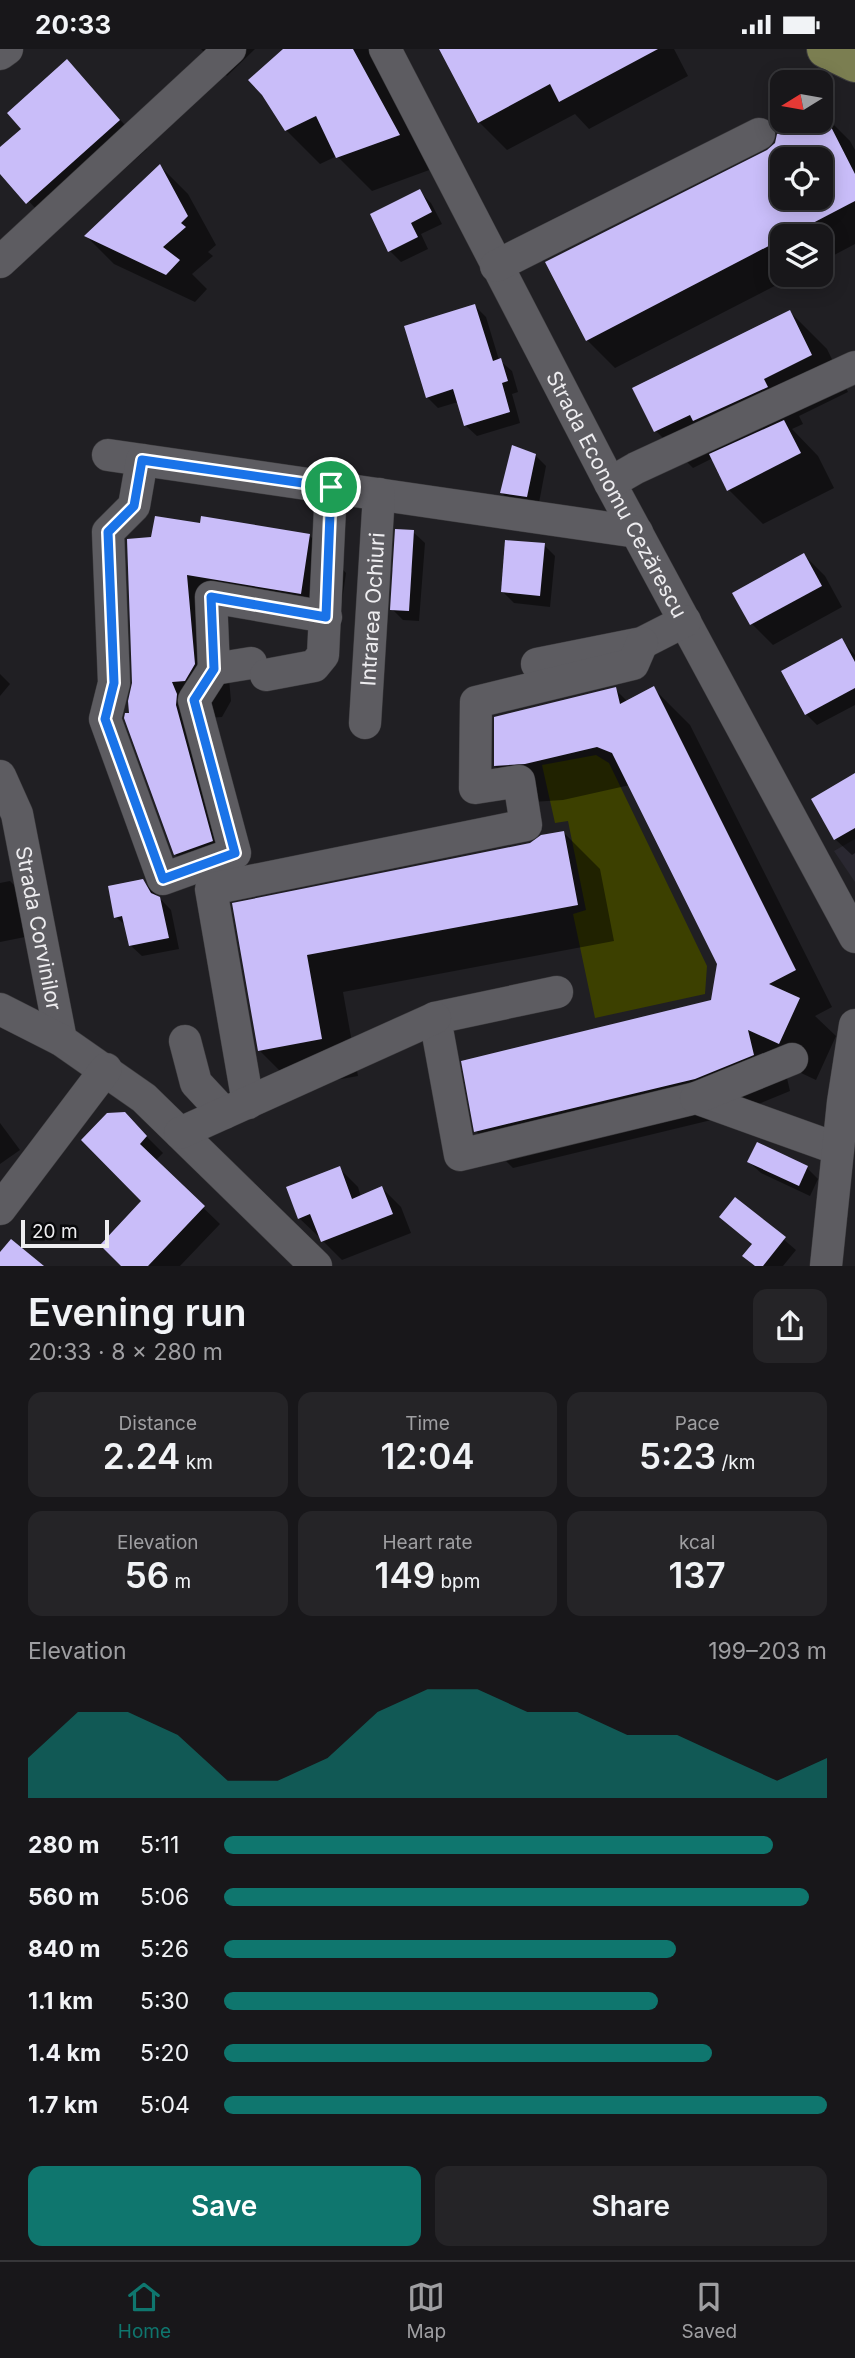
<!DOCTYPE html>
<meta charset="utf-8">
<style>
body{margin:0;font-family:Inter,sans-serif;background:#252427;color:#f1f3f6;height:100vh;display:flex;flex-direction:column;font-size:26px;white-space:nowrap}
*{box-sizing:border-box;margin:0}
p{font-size:23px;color:#9f9fa2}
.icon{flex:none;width:38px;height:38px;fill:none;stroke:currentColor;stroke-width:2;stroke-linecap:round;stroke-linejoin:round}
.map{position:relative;height:1217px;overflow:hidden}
.sheet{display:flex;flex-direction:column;background:#18171a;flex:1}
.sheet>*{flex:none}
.needle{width:46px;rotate:259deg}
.tools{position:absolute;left:770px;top:21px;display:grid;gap:14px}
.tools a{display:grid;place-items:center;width:63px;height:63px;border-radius:14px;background:#18171a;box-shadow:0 4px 18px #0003,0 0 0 2px #363639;font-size:35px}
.scale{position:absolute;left:21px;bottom:18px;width:88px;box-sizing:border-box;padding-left:7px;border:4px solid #eeedf0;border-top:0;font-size:19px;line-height:24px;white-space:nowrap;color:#eeedf0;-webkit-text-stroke:5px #09090b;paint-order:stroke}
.pin{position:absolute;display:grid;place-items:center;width:60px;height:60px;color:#fff;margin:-30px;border:4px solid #fff;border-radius:50%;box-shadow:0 2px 7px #0007}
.round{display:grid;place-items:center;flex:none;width:74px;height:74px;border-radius:14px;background:#252427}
.head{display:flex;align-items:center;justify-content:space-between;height:119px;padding:0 28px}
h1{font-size:38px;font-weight:600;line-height:52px}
.metrics{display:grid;grid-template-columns:repeat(3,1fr);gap:10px;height:119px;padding:7px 28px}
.metrics div{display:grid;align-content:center;border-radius:14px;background:#252427;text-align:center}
.metrics b{font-size:35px;font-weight:600}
.metrics small{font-size:19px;font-weight:400}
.metrics p{font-size:19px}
.chart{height:196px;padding:14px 28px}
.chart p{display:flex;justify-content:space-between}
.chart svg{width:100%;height:126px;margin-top:7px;fill:#0f766e;opacity:.7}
.button{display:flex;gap:14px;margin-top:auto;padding:14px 28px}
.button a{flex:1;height:80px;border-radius:14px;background:#0f766e;color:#fff;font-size:28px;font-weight:600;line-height:80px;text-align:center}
.button a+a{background:#252427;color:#f1f3f6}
ul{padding:0 28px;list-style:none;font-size:23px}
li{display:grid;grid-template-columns:112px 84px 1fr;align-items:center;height:52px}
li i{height:18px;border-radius:9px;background:#0f766e}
.status{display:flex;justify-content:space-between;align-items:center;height:49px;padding:0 35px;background:#18171a;direction:ltr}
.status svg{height:19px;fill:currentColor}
.tab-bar{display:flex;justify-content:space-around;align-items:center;height:98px;border-top:2px solid #363639;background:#18171a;font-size:19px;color:#9f9fa2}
.tab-bar a{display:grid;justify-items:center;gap:4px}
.tab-bar .current{color:#0f766e}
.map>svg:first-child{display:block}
.built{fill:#2a2831}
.green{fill:#3c4000}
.shadow{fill:#0007;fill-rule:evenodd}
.building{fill:#c9bdf9;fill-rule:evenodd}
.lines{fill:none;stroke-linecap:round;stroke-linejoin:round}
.minor-casing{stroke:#3c3b3e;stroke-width:33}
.major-casing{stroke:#3c3b3e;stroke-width:40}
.minor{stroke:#5d5c61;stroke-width:32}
.major{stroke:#7b7e51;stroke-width:38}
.route-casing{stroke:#fff;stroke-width:14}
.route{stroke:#1a73e8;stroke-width:9}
.labels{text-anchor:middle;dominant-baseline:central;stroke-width:7;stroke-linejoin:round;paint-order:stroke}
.street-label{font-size:21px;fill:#eeedf0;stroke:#09090b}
</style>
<div class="status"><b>20:33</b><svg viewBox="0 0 49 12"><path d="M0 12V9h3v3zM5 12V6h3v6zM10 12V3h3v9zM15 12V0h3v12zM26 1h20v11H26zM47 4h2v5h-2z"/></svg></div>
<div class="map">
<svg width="855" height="1217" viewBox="0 0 855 1217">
<rect width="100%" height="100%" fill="#201f23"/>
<path class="built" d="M 855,790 L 855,833 L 834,802 Z"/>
<path class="green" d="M 596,706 L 609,714 L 707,917 L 705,945 L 595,969 L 573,865 L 586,861 L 568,772 L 555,774 L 542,716 Z"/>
<g class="shadow">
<path d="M 201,0 L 255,0 L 227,27 Z"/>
<path d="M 285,0 L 372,0 L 432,120 L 372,142 L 337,107 L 320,115 L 286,81 Z"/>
<path d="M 441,0 L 674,0 L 688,27 L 589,80 L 575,65 L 507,101 L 479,73 Z"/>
<path d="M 67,13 L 147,100 L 56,181 L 0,122 L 0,100 L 23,80 Z"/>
<path d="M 822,64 L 850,92 L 855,101 L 855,195 L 821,213 L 821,187 L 782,187 L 782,226 L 796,226 L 615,319 L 587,291 L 776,95 L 779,87 L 807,72 L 821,72 ZM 782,110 L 821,110 L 821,149 L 782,149 Z"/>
<path d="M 160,117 L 188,145 L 216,196 L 208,203 L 213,207 L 192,225 L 207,240 L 195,253 L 114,215 L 86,187 Z"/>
<path d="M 420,143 L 431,154 L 442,175 L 421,185 L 428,200 L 401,213 L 390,202 Z"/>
<path d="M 475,257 L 486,268 L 499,311 L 512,322 L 518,343 L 512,345 L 520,374 L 477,387 L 465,376 L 458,353 L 438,359 L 427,348 Z"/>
<path d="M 790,263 L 827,300 L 848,343 L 799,367 L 803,375 L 792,380 L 818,407 L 834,439 L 763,475 L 729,441 L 713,409 L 693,419 L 656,382 L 635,340 Z"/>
<path d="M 535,406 L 546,417 L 538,459 L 513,455 L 502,444 Z"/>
<path d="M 202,477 L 310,487 L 346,524 L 338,581 L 223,562 L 231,652 L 222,668 L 207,669 L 249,829 L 212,842 L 176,806 L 126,669 L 131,666 L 153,490 Z"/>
<path d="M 413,483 L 425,494 L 419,572 L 403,571 L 392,560 Z"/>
<path d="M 544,496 L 555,507 L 550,558 L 514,554 L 502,542 Z"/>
<path d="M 804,506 L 825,527 L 842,558 L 773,596 L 752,575 L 735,544 Z"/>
<path d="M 842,592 L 855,606 L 855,656 L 817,676 L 806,665 Z"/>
<path d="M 0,625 L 10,635 L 0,647 Z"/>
<path d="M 615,640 L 628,653 L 654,640 L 690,676 L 832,958 L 815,967 L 836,987 L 816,1031 L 784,1016 L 790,1042 L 732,1066 L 513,1119 L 476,1082 L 713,952 L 719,915 L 630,736 L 563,751 L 532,753 L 495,717 Z"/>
<path d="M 855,726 L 855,804 L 852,806 L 835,790 Z"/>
<path d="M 564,784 L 600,820 L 614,892 L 343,943 L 358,1027 L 296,1038 L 259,1001 L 234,856 L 530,796 Z"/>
<path d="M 10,832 L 15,837 L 25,888 L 0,893 L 0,834 Z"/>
<path d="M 143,832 L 171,861 L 179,900 L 142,907 L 130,896 L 127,878 L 116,868 Z"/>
<path d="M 124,1065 L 163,1104 L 155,1112 L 220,1175 L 180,1217 L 123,1217 L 144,1152 Z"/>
<path d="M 0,1074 L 20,1101 L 0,1115 Z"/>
<path d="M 758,1095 L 807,1119 L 818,1130 L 810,1147 L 761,1124 L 749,1113 Z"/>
<path d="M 339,1119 L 358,1138 L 361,1148 L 382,1139 L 401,1158 L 411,1184 L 342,1211 L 323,1192 L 321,1186 L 318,1187 L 299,1169 Z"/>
<path d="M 736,1150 L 796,1201 L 783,1217 L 755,1217 L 753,1196 L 721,1168 Z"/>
</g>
<g class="building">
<path d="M 283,0 L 353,0 L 400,86 L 336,109 L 316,67 L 285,82 L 262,46 L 248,31 Z"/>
<path d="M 439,0 L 658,0 L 559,53 L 550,35 L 478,74 Z"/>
<path d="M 67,10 L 120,71 L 26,155 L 0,125 L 0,98 L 21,80 L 7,64 Z"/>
<path d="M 804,72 L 828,72 L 855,125 L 855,152 L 788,187 L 782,187 L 782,190 L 586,292 L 545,213 L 767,101 L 775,94 L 777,85 ZM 782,110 L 821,110 L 821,149 L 782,149 Z"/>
<path d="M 160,115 L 188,167 L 181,174 L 186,178 L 163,198 L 180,211 L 166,226 L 84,187 Z"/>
<path d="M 420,140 L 432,163 L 411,174 L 418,188 L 388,203 L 370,165 Z"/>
<path d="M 475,255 L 493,312 L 501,309 L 508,332 L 502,334 L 510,363 L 464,377 L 453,340 L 426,349 L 404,277 Z"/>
<path d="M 790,261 L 812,306 L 764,330 L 768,338 L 693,372 L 690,366 L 654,383 L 632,339 Z"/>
<path d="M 784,371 L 801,404 L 727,442 L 709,405 Z"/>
<path d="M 512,396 L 536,405 L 527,448 L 500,444 Z"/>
<path d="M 155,467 L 200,474 L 201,467 L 310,485 L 301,545 L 187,526 L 195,615 L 185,632 L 172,633 L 177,645 L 176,656 L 213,792 L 174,806 L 124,669 L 125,664 L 129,664 L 128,652 L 132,634 L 127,490 L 151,488 Z"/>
<path d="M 395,480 L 414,481 L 409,562 L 390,561 Z"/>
<path d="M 505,491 L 545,494 L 540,547 L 501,543 Z"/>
<path d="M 804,504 L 822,537 L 750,576 L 732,544 Z"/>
<path d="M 842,589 L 855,613 L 855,639 L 805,666 L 781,622 Z"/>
<path d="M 654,637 L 796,921 L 769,935 L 800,949 L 779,995 L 748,981 L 754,1006 L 695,1030 L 474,1083 L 461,1012 L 711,951 L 717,915 L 612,704 L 597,698 L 525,715 L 494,717 L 494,668 L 616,638 L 620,655 Z"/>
<path d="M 855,724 L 855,779 L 834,791 L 811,750 Z"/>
<path d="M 564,782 L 578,856 L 307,906 L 322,990 L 258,1002 L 232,854 L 530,794 L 541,786 Z"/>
<path d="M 143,830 L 151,844 L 160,848 L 169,889 L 129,897 L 122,867 L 114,869 L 108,837 Z"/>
<path d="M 125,1063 L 147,1087 L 140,1095 L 205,1157 L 148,1217 L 121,1217 L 100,1196 L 141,1152 L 81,1091 L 107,1064 Z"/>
<path d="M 757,1093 L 808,1117 L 799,1137 L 747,1113 Z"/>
<path d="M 340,1117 L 352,1150 L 382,1137 L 393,1165 L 321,1193 L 310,1165 L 298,1170 L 286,1138 Z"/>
<path d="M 735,1148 L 786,1188 L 763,1217 L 755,1217 L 742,1207 L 752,1195 L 719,1168 Z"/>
<path d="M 11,1190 L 44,1217 L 0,1217 L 0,1203 Z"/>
</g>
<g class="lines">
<g class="minor-casing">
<g id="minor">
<path id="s1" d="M 385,0 L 610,434 L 855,888"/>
<path d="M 0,5 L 7,0"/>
<path d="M 0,213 L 230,0"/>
<path d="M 496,217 L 759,85"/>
<path d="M 108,406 L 637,483"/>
<path d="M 142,411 L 134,457 L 108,483 L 114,634 L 105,670 L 163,830 L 235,804 L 194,651 L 214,620"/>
<path d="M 610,434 L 636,419 L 855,318"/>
<path d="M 251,614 L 214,620 L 211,548 L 326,568"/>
<path d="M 537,615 L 642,594 L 685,572"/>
<path d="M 266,626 L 314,617 L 323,606 L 331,438"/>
<path id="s2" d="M 365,674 L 379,445"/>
<path id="s3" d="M 0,727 L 17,765 L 61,991"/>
<path d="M 557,943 L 435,969 L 460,1106 L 696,1049 L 838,1100"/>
<path d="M 0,960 L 61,991 L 144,1049 L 316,1217"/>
<path d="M 185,992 L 196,1034 L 224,1064"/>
<path d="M 696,1049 L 792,1010"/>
<path d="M 248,1054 L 211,840 L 526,776 L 519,732 L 475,739 L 476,653 L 633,615 L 642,594"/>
<path d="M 180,1084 L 435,969"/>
<path d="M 0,1160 L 106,1020"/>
<path d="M 826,1217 L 843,1053 L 855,976"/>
</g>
</g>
<g class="major-casing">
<path id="major" d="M 826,0 L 855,14"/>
</g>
<use href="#minor" class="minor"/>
<use href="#major" class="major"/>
</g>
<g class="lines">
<g class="route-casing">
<path id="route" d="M 142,411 L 331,438 L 326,568 L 211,548 L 214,620 L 194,651 L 235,804 L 163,830 L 105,670 L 114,634 L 108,483 L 134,457 Z"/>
</g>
<use href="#route" class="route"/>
</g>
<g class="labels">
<g class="street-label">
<text stroke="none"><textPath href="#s1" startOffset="502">Strada Economu Cezărescu</textPath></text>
<text stroke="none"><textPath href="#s2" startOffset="114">Intrarea Ochiuri</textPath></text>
<text stroke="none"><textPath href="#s3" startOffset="158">Strada Corvinilor</textPath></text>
</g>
</g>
</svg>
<div class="tools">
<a><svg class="needle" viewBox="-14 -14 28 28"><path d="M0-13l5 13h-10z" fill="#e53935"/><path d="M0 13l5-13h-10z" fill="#9f9fa2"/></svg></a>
<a><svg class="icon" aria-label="locate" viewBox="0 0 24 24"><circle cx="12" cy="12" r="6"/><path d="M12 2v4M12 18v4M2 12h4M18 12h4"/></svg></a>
<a><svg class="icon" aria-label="layers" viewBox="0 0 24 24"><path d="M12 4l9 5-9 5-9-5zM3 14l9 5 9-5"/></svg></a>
</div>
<div class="scale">20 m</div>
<div class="pin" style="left:331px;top:438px;background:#1e9e55"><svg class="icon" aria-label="arrive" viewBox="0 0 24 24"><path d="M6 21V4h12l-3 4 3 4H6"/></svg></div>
</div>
<section class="sheet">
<div class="head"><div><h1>Evening run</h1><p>20:33 · 8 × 280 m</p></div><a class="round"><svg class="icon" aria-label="share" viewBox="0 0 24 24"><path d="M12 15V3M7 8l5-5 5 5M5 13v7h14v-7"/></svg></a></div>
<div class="metrics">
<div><p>Distance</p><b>2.24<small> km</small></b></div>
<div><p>Time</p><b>12:04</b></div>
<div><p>Pace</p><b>5:23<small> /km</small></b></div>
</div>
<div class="metrics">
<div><p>Elevation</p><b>56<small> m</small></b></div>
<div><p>Heart rate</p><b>149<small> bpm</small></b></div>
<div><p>kcal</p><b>137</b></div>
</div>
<div class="chart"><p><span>Elevation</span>199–203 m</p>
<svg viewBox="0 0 160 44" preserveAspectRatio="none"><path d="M0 44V30L10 14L20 14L30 22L40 38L50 38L60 30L70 14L80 6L90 6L100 14L110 14L120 22L130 22L140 30L150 38L160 30V44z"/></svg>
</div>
<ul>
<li><b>280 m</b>5:11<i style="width:91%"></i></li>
<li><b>560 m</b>5:06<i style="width:97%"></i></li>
<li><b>840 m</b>5:26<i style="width:75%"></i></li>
<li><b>1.1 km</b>5:30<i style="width:72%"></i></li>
<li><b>1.4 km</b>5:20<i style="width:81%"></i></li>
<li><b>1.7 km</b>5:04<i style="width:100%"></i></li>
</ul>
<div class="button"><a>Save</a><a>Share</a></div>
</section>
<nav class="tab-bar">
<a class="current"><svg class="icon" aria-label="home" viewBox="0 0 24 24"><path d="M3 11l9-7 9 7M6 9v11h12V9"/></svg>Home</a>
<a><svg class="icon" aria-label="map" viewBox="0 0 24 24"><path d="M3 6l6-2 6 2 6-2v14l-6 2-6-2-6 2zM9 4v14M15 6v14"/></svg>Map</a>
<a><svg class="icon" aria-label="saved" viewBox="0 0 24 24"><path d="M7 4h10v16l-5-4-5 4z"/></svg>Saved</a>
</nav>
